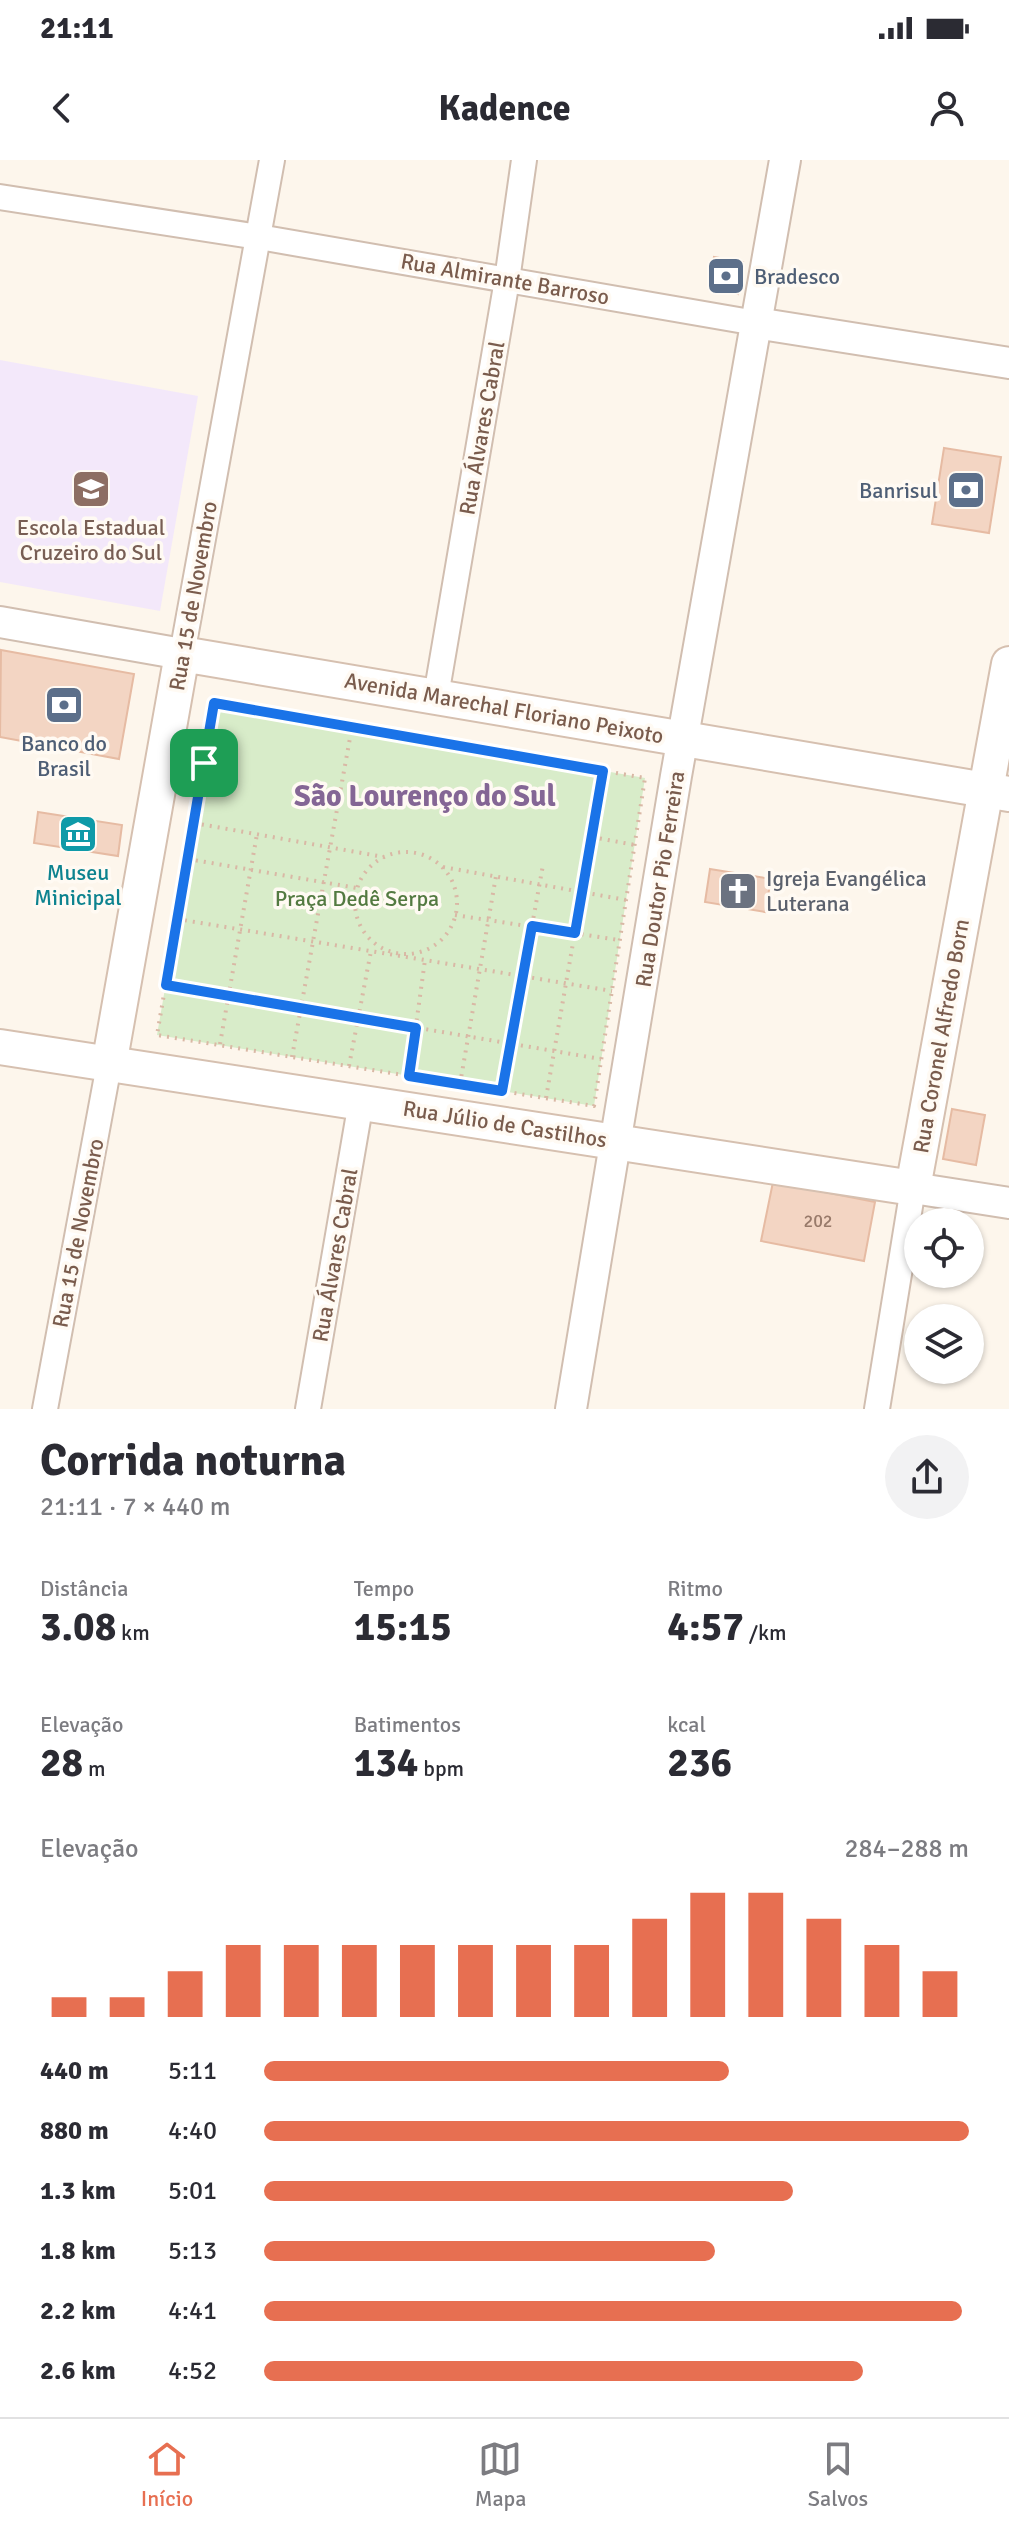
<!DOCTYPE html>
<html lang="pt">
<meta charset="utf-8">
<style>
body{margin:0;font-family:Signika,sans-serif;background:#f2f2f3;color:#2b2b33;height:100vh;display:flex;flex-direction:column;font-size:30px;white-space:nowrap}
*{box-sizing:border-box;margin:0}
p{font-size:26px;color:#7c7c81}
.icon{flex:none;width:44px;height:44px;fill:none;stroke:currentColor;stroke-width:2;stroke-linecap:round;stroke-linejoin:round}
.map{position:relative;height:1249px;overflow:hidden}
.side{display:flex;flex-direction:column;background:#fff;flex:1}
.side>*{flex:none}
.fabs{position:absolute;left:904px;top:1048px;display:grid;gap:16px}
.fabs a{display:grid;place-items:center;width:80px;height:80px;border-radius:50%;background:#fff;box-shadow:0 2px 6px #0004;font-size:40px}
.pin{position:absolute;display:grid;place-items:center;width:68px;height:68px;color:#fff;margin:-34px;border-radius:16px;box-shadow:0 4px 12px #0006}
.round{display:grid;place-items:center;flex:none;width:84px;height:84px;border-radius:42px;background:#f2f2f3}
.overview{display:flex;align-items:center;justify-content:space-between;height:136px;padding:0 40px}
h1{font-size:44px;font-weight:700;line-height:60px}
.figures{display:grid;grid-template-columns:repeat(3,1fr);gap:12px;height:136px;padding:8px 40px}
.figures div{display:grid;align-content:center}
.figures b{font-size:40px;font-weight:700}
.figures small{font-size:22px;font-weight:400}
.figures p{font-size:22px}
.chart{height:224px;padding:16px 40px}
.chart p{display:flex;justify-content:space-between}
.chart svg{width:100%;height:144px;margin-top:8px;stroke:#e76f51;stroke-width:6}
ul{padding:0 40px;list-style:none;font-size:26px}
li{display:grid;grid-template-columns:128px 96px 1fr;align-items:center;height:60px}
li i{height:20px;border-radius:10px;background:#e76f51}
.status{display:flex;justify-content:space-between;align-items:center;height:56px;padding:0 40px;background:#fff;direction:ltr}
.status svg{height:22px;fill:currentColor}
header{display:flex;justify-content:space-between;align-items:center;height:104px;padding:0 40px;background:#fff;font-size:36px;font-weight:700}
.tab-bar{display:flex;justify-content:space-around;align-items:center;height:112px;border-top:2px solid #e1e1e2;background:#fff;font-size:22px;color:#7c7c81}
.tab-bar a{display:grid;justify-items:center;gap:4px}
.tab-bar .active{color:#e76f51}
.map>svg:first-child{display:block}
.education{fill:#f3e8fa}
.green{fill:#d8ecc9}
.building{fill:#f3d5c3;stroke:#e6bba3;stroke-width:2}
.lines{fill:none;stroke-linecap:round;stroke-linejoin:round}
.minor-casing{stroke:#d1beb0;stroke-width:28}
.tertiary-casing{stroke:#d1beb0;stroke-width:34}
.secondary-casing{stroke:#d6c0b0;stroke-width:38}
.path{stroke:#d9b8a5;stroke-width:4;stroke-dasharray:2 6;stroke-linecap:butt}
.minor{stroke:#fff;stroke-width:24}
.tertiary{stroke:#fff;stroke-width:30}
.secondary{stroke:#fff;stroke-width:34}
.route-casing{stroke:#fff;stroke-width:16}
.route{stroke:#1a73e8;stroke-width:10}
.labels{text-anchor:middle;dominant-baseline:central;stroke-width:7;stroke-linejoin:round;paint-order:stroke}
.number-label{font-size:18px;fill:#987a6a}
.service-label{font-size:22px;fill:#4e5e75;stroke:#fffaf3;text-anchor:start}
.street-label{font-size:22px;fill:#7a5c4d;stroke:#fffaf3}
.education-label{font-size:22px;fill:#785e54;stroke:#fffaf3}
.culture-label{font-size:22px;fill:#0d838f;stroke:#fffaf3}
.worship-label{font-size:22px;fill:#5b616d;stroke:#fffaf3;text-anchor:start}
.park-label{font-size:22px;fill:#537a41;stroke:#fffaf3}
.district-label{font-size:30px;font-weight:bold;fill:#846695;stroke:#fffaf3}
</style>
<div class="status"><b>21:11</b><svg viewBox="0 0 49 12"><path d="M0 12V9h3v3zM5 12V6h3v6zM10 12V3h3v9zM15 12V0h3v12zM26 1h20v11H26zM47 4h2v5h-2z"/></svg></div>
<header><svg class="icon" aria-label="back" viewBox="0 0 24 24"><path d="M15 5l-7 7 7 7"/></svg>Kadence<svg class="icon" aria-label="person" viewBox="0 0 24 24"><circle cx="12" cy="8" r="4"/><path d="M4 21q1-7 8-7t8 7"/></svg></header>
<div class="map">
<svg width="1009" height="1249" viewBox="0 0 1009 1249">
<rect width="100%" height="100%" fill="#fdf6ec"/>
<path class="education" d="M 0,200 L 198,236 L 160,451 L 0,422 Z"/>
<path class="green" d="M 214,543 L 645,618 L 594,946 L 157,875 Z"/>
<g class="building">
<path d="M 714,97 L 743,102 L 738,134 L 709,129 Z"/>
<path d="M 944,288 L 1001,297 L 989,373 L 932,364 Z"/>
<path d="M 1,490 L 134,514 L 119,599 L 0,577 Z"/>
<path d="M 38,652 L 122,665 L 118,696 L 34,683 Z"/>
<path d="M 710,709 L 771,719 L 765,752 L 705,742 Z"/>
<path d="M 952,949 L 985,955 L 976,1005 L 943,999 Z"/>
<path d="M 773,1022 L 875,1042 L 864,1101 L 761,1081 Z"/>
</g>
<g class="lines">
<g class="minor-casing">
<g id="minor">
<path d="M 0,37 L 259,77 L 756,163"/>
<path d="M 182,494 L 272,0"/>
<path d="M 436,536 L 507,120 L 524,0"/>
<path d="M 45,1249 L 109,905"/>
<path d="M 308,1249 L 361,942"/>
<path d="M 877,1249 L 913,1028"/>
</g>
</g>
<g class="tertiary-casing">
<g id="tertiary">
<path d="M 756,163 L 1009,203"/>
<path d="M 0,462 L 182,494"/>
<path d="M 913,1028 L 1009,1043"/>
<path d="M 571,1249 L 676,616 L 785,0"/>
</g>
</g>
<g class="secondary-casing">
<g id="secondary">
<path d="M 0,887 L 913,1028 L 1009,504"/>
<path d="M 109,905 L 182,494 L 1009,634"/>
</g>
</g>
<g class="path">
<path d="M 214,543 L 645,618 L 594,946 L 157,875 Z"/>
<path d="M 194,663 L 384,697"/>
<path d="M 592,677 L 635,685"/>
<circle cx="406" cy="743" r="51"/>
<path d="M 188,699 L 357,728"/>
<path d="M 443,707 L 626,740"/>
<path d="M 455,755 L 619,780"/>
<path d="M 177,759 L 612,831"/>
<path d="M 166,825 L 601,899"/>
<path d="M 220,884 L 257,674"/>
<path d="M 292,897 L 352,567"/>
<path d="M 349,906 L 371,791"/>
<path d="M 409,916 L 425,800"/>
<path d="M 460,924 L 496,716"/>
<path d="M 502,931 L 543,705"/>
<path d="M 546,938 L 603,611"/>
</g>
<use href="#minor" class="minor"/>
<use href="#tertiary" class="tertiary"/>
<use href="#secondary" class="secondary"/>
</g>
<g class="lines">
<g class="route-casing">
<path id="route" d="M 214,543 L 603,611 L 575,773 L 532,766 L 502,931 L 409,916 L 416,868 L 166,825 Z"/>
</g>
<use href="#route" class="route"/>
</g>
<defs>
<g id="bank-square" transform="scale(2)"><rect x="-9" y="-9" width="18" height="18" rx="4" fill="#5c6f8a" stroke="#fffaf3"/><path d="M-6-4H6V4H-6ZM0-2.3a2.3 2.3 0 1 0 0 4.6a2.3 2.3 0 1 0 0-4.6Z" fill="#fff"/></g>
<g id="school-square" transform="scale(2)"><rect x="-9" y="-9" width="18" height="18" rx="4" fill="#8d6e63" stroke="#fffaf3"/><path d="M0-5L7-2L0 1L-7-2ZM-4 1L0 2.5L4 1V4Q0 6-4 4Z" fill="#fff"/></g>
<g id="museum-square" transform="scale(2)"><rect x="-9" y="-9" width="18" height="18" rx="4" fill="#0f9aa8" stroke="#fffaf3"/><path d="M0-6L6-3V-2H-6V-3ZM-5-1h2V3h-2ZM-1-1h2V3h-2ZM3-1h2V3H3ZM-6 4H6V6H-6Z" fill="#fff"/></g>
<g id="church-square" transform="scale(2)"><rect x="-9" y="-9" width="18" height="18" rx="4" fill="#6b7280" stroke="#fffaf3"/><path d="M-1.2-6h2.4v3.5h3.3v2.4h-3.3V6h-2.4V-.1h-3.3v-2.4h3.3Z" fill="#fff"/></g>
</defs>
<g fill-rule="evenodd">
<use href="#bank-square" x="726" y="116"/>
<use href="#school-square" x="91" y="329"/>
<use href="#bank-square" x="966" y="330"/>
<use href="#bank-square" x="64" y="545"/>
<use href="#museum-square" x="78" y="674"/>
<use href="#church-square" x="738" y="731"/>
</g>
<g class="labels">
<g class="number-label">
<text x="818" y="1061">202</text>
</g>
<g class="service-label">
<text x="754" y="116">Bradesco</text>
<text x="938" y="330" text-anchor="end">Banrisul</text>
<text x="64" y="583" text-anchor="middle">Banco do<tspan x="64" dy="25">Brasil</tspan></text>
</g>
<g class="street-label">
<text transform="translate(505 119) rotate(10)">Rua Almirante Barroso</text>
<text transform="translate(482 268) rotate(-80)">Rua Álvares Cabral</text>
<text transform="translate(193 436) rotate(-80)">Rua 15 de Novembro</text>
<text transform="translate(504 548) rotate(10)">Avenida Marechal Floriano Peixoto</text>
<text transform="translate(660 719) rotate(-81)">Rua Doutor Pio Ferreira</text>
<text transform="translate(941 876) rotate(-80)">Rua Coronel Alfredo Born</text>
<text transform="translate(505 964) rotate(9)">Rua Júlio de Castilhos</text>
<text transform="translate(78 1073) rotate(-79)">Rua 15 de Novembro</text>
<text transform="translate(335 1095) rotate(-80)">Rua Álvares Cabral</text>
</g>
<g class="education-label">
<text x="91" y="367">Escola Estadual<tspan x="91" dy="25">Cruzeiro do Sul</tspan></text>
</g>
<g class="culture-label">
<text x="78" y="712">Museu<tspan x="78" dy="25">Minicipal</tspan></text>
</g>
<g class="worship-label">
<text x="766" y="718">Igreja Evangélica<tspan x="766" dy="25">Luterana</tspan></text>
</g>
<g class="park-label">
<text x="357" y="738">Praça Dedê Serpa</text>
</g>
<g class="district-label">
<text x="425" y="636">São Lourenço do Sul</text>
</g>
</g>
</svg>
<div class="fabs">
<a><svg class="icon" aria-label="locate" viewBox="0 0 24 24"><circle cx="12" cy="12" r="6"/><path d="M12 2v4M12 18v4M2 12h4M18 12h4"/></svg></a>
<a><svg class="icon" aria-label="layers" viewBox="0 0 24 24"><path d="M12 4l9 5-9 5-9-5zM3 14l9 5 9-5"/></svg></a>
</div>
<div class="pin" style="left:204px;top:603px;background:#1e9e55"><svg class="icon" aria-label="arrive" viewBox="0 0 24 24"><path d="M6 21V4h12l-3 4 3 4H6"/></svg></div>
</div>
<section class="side">
<div class="overview"><div><h1>Corrida noturna</h1><p>21:11 · 7 × 440 m</p></div><a class="round"><svg class="icon" aria-label="share" viewBox="0 0 24 24"><path d="M12 15V3M7 8l5-5 5 5M5 13v7h14v-7"/></svg></a></div>
<div class="figures">
<div><p>Distância</p><b>3.08<small> km</small></b></div>
<div><p>Tempo</p><b>15:15</b></div>
<div><p>Ritmo</p><b>4:57<small> /km</small></b></div>
</div>
<div class="figures">
<div><p>Elevação</p><b>28<small> m</small></b></div>
<div><p>Batimentos</p><b>134<small> bpm</small></b></div>
<div><p>kcal</p><b>236</b></div>
</div>
<div class="chart"><p><span>Elevação</span>284–288 m</p>
<svg viewBox="0 0 160 44" preserveAspectRatio="none"><path d="M5 44V38M15 44V38M25 44V30M35 44V22M45 44V22M55 44V22M65 44V22M75 44V22M85 44V22M95 44V22M105 44V14M115 44V6M125 44V6M135 44V14M145 44V22M155 44V30"/></svg>
</div>
<ul>
<li><b>440 m</b>5:11<i style="width:66%"></i></li>
<li><b>880 m</b>4:40<i style="width:100%"></i></li>
<li><b>1.3 km</b>5:01<i style="width:75%"></i></li>
<li><b>1.8 km</b>5:13<i style="width:64%"></i></li>
<li><b>2.2 km</b>4:41<i style="width:99%"></i></li>
<li><b>2.6 km</b>4:52<i style="width:85%"></i></li>
</ul>
</section>
<nav class="tab-bar">
<a class="active"><svg class="icon" aria-label="home" viewBox="0 0 24 24"><path d="M3 11l9-7 9 7M6 9v11h12V9"/></svg>Início</a>
<a><svg class="icon" aria-label="map" viewBox="0 0 24 24"><path d="M3 6l6-2 6 2 6-2v14l-6 2-6-2-6 2zM9 4v14M15 6v14"/></svg>Mapa</a>
<a><svg class="icon" aria-label="saved" viewBox="0 0 24 24"><path d="M7 4h10v16l-5-4-5 4z"/></svg>Salvos</a>
</nav>
